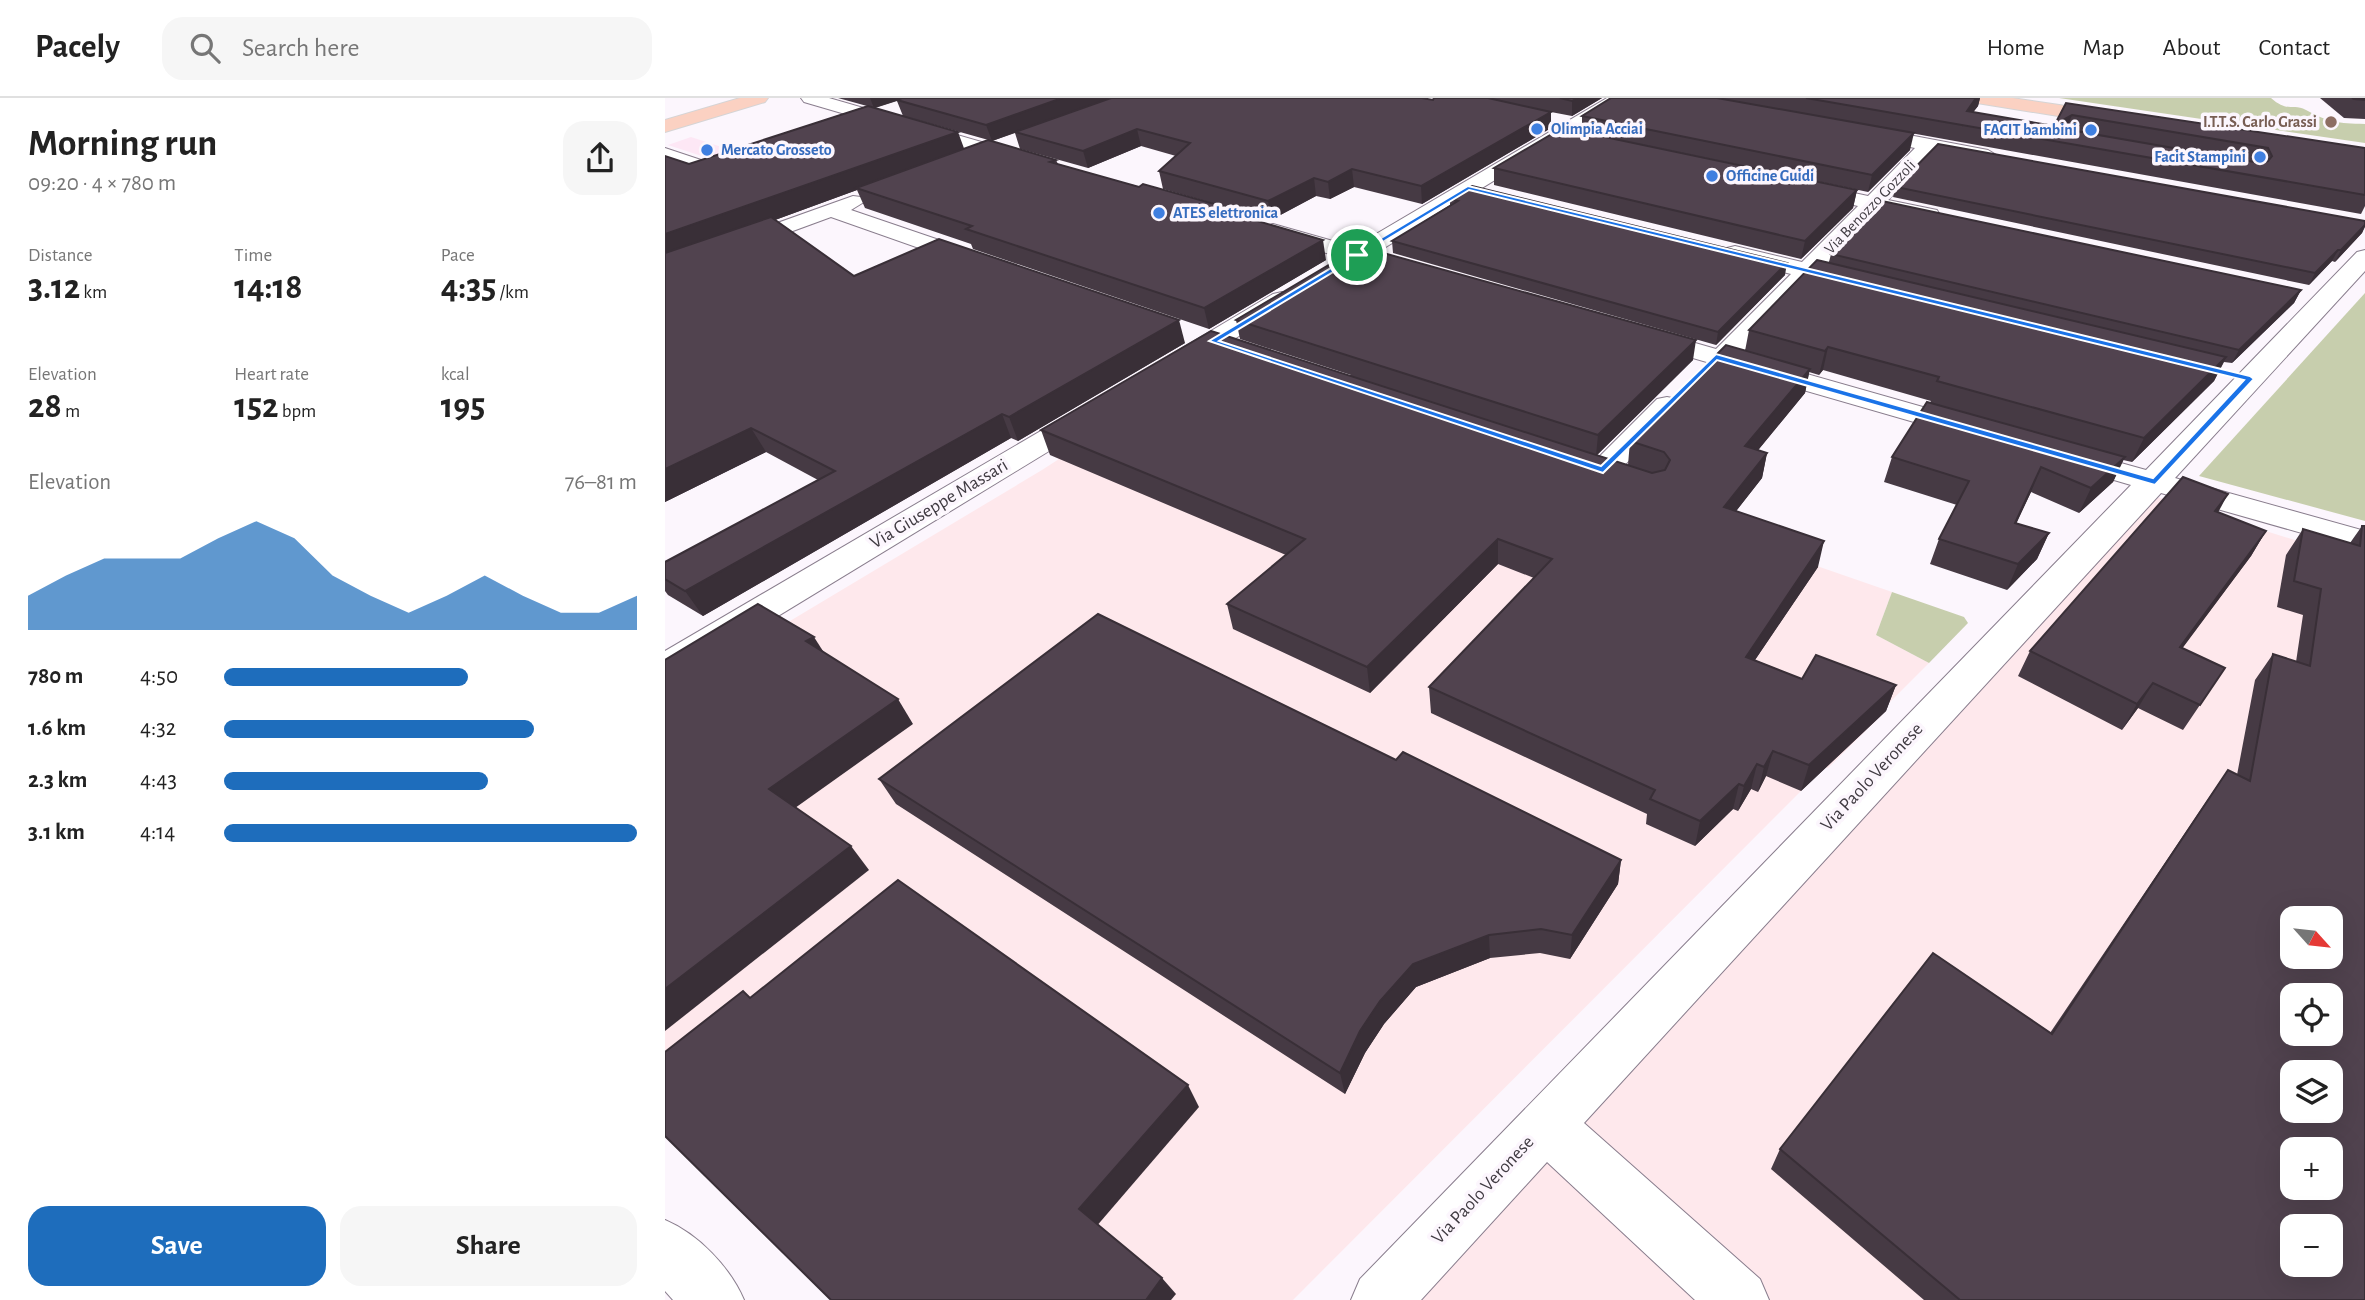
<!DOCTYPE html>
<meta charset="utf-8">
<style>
body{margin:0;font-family:"Alegreya Sans",sans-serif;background:#f6f6f6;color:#222;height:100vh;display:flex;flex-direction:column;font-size:26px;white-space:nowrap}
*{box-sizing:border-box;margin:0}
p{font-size:23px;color:#767676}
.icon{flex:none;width:38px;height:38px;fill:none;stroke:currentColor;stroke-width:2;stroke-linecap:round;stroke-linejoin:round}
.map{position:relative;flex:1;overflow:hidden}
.details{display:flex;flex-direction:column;background:#fff;width:665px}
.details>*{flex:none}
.needle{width:46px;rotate:117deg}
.buttons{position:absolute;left:1615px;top:808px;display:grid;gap:14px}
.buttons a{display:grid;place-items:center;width:63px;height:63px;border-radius:14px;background:#fff;box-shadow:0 7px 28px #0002;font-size:35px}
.pin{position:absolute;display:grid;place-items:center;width:60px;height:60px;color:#fff;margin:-30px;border:4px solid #fff;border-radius:50%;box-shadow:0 2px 7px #0007}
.round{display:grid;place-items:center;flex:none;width:74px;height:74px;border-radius:21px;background:#f6f6f6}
.head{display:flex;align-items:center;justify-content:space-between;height:119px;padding:0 28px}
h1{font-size:38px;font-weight:700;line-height:52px}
.stats{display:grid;grid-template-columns:repeat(3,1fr);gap:10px;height:119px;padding:7px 28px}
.stats div{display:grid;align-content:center}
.stats b{font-size:35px;font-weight:700}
.stats small{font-size:19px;font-weight:400}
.stats p{font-size:19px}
.chart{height:196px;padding:14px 28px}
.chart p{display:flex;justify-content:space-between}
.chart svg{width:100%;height:126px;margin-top:7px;fill:#1e6dbc;opacity:.7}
.action{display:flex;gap:14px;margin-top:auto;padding:14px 28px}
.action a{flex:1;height:80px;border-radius:21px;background:#1e6dbc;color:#fff;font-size:28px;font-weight:700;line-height:80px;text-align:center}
.action a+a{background:#f6f6f6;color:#222}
ul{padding:0 28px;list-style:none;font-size:23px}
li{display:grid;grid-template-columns:112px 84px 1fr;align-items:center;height:52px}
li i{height:18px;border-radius:9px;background:#1e6dbc}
header{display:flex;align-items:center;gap:42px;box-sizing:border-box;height:98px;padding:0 35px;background:#fff;border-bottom:2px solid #e0e0e0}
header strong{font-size:33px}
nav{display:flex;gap:38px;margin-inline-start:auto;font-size:24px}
.search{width:490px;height:63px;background:#f6f6f6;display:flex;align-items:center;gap:18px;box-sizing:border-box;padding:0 24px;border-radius:21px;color:#767676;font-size:26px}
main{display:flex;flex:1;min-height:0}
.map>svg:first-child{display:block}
.commercial{fill:#fde7f5}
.industrial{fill:#fee8ec;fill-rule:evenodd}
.green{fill:#c7cead}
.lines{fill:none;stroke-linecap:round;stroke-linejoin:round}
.minor-casing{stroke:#897d8d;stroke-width:2}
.major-casing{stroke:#d5d4d5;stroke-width:2}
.minor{fill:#fff;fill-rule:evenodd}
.major{fill:#fbd1c2;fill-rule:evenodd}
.wall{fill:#463a44}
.shaded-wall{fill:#392f37}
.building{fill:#51434f;stroke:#392f37;stroke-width:2;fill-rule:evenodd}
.route{fill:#1a73e8;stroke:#fff;stroke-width:2;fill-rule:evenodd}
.education-dot{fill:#8d6e63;stroke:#fcf6fd;stroke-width:2.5}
.shop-dot{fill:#3f7fe0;stroke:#fcf6fd;stroke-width:2.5}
.labels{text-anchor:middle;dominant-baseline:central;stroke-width:7;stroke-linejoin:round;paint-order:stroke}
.far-education-label{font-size:16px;font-weight:bold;fill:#785e54;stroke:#fcf6fd;text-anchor:end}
.far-shop-label{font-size:16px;font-weight:bold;fill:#366cbe;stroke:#fcf6fd;text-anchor:start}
.far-street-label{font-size:16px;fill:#403b42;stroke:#fcf6fd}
.street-label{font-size:19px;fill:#403b42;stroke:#fcf6fd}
</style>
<header>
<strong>Pacely</strong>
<div class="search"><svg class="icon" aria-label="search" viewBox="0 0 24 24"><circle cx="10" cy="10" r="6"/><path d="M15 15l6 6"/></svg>Search here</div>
<nav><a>Home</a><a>Map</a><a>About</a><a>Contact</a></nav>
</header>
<main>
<section class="details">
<div class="head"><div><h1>Morning run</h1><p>09:20 · 4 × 780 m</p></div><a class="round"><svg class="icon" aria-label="share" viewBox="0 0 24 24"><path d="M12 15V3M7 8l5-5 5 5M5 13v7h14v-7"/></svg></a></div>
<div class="stats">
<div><p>Distance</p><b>3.12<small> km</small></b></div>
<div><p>Time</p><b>14:18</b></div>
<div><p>Pace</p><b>4:35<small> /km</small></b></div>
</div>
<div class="stats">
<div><p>Elevation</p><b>28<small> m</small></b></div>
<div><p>Heart rate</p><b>152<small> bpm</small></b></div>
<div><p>kcal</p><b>195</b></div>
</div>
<div class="chart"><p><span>Elevation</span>76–81 m</p>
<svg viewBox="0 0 160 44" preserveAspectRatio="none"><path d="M0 44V32L10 25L20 19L30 19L40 19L50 12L60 6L70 12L80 25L90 32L100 38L110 32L120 25L130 32L140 38L150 38L160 32V44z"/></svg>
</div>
<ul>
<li><b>780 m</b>4:50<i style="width:59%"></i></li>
<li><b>1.6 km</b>4:32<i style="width:75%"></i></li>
<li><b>2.3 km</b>4:43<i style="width:64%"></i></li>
<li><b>3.1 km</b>4:14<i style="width:100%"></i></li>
</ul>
<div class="action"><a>Save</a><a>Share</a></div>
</section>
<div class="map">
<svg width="1700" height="1202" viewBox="0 0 1700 1202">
<rect width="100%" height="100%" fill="#fcf6fd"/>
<path class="commercial" d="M 26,39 L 81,57 L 58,65 L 3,47 Z"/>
<g class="industrial">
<path d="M 556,262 L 1227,494 L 1211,537 L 1264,565 L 1218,611 L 1221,613 L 1163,670 L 1160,669 L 628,1202 L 175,1202 L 0,1030 L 0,598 L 377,372 L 394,361 L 390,359 L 449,322 Z"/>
<path d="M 1492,399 L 1700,464 L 1700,1202 L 716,1202 ZM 1628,821 L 1666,821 L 1666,859 L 1628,859 ZM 1628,898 L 1666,898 L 1666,936 L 1628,936 ZM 1628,975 L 1666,975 L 1666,1013 L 1628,1013 ZM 1628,1052 L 1666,1052 L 1666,1090 L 1628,1090 ZM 1628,1129 L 1666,1129 L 1666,1167 L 1628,1167 Z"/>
</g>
<g class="green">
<path d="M 1394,0 L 1606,0 C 1623,15 1627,5 1641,12 C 1665,25 1672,25 1700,26 L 1700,45 Z"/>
<path d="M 1700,195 L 1700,423 L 1534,378 Z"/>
<path d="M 1227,494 L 1299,519 L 1303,525 L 1264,565 L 1211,537 Z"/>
</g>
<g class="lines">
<g class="minor-casing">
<g id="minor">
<path d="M 136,0 L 164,0 L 365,58 L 368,62 L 365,66 L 351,66 L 139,4 Z"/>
<path d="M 942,0 L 964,0 L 711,155 L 743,164 L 747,169 L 743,174 C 727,178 714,167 697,166 C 688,165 681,173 670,170 L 666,165 L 672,158 L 600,138 L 597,133 L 600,128 L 608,126 L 689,149 Z"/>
<path d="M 1196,28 L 1323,52 L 1333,58 L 1323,64 L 1269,53 L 1223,102 L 1272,112 L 1275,117 L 1272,122 L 1264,124 L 1212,112 L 1158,170 L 1201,180 L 1204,185 L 1201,190 L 1192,192 L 1147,181 L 1075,257 L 1314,325 L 1319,331 L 1314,337 L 1304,340 L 1294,337 L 969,243 L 965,238 L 969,233 L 978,230 L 1051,251 L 1126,176 L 1062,160 L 1058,155 L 1062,150 L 1070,148 L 1137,164 L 1193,108 L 1131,94 L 1128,90 L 1131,86 L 1138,84 L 1203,98 L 1250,50 L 1189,38 L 1187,34 Z"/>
<path d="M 0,50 L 48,66 L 74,58 L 81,60 L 84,64 L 81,68 L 48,79 L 0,63 Z"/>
<path d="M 188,98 L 196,99 L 199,104 L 186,112 L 321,158 L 325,163 L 321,168 L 305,168 L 166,119 L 0,180 L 0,165 Z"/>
<path d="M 1700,152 L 1700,173 L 1510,380 L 1700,433 L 1700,453 L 1496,395 L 919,1025 L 1095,1181 L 1104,1202 L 1030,1202 L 882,1064 L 756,1202 L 686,1202 L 695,1181 L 1466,387 L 1391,365 L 1387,359 L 1391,353 L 1402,350 L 1481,372 L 1692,154 Z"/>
<path d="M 617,194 L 626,196 L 629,201 L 626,206 L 522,270 L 513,272 L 504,270 L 500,264 L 504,258 L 608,196 Z"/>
<path d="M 1002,299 L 1012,301 L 1016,307 L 1012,313 L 949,378 L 938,381 L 927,378 L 923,372 L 927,366 L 992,301 Z"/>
<path d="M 425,307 L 435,310 L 439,316 L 435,322 L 13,579 L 0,583 L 0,553 L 415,310 Z"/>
<path d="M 0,1122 C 33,1136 65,1169 79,1202 L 8,1202 L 0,1193 Z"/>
</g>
</g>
<g class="major-casing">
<g id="major">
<path d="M 75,0 L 103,0 L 100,4 L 0,34 L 0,22 Z"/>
<path d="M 1303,0 L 1347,0 L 1449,15 L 1458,21 L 1449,27 L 1312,5 Z"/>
</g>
</g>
<use href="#minor" class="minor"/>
<use href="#major" class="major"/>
</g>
<g class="wall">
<path d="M 173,0 L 445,0 L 768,2 L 823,0 L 937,0 L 907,18 L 886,14 L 886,30 L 757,106 L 689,89 L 665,101 L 651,98 L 606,122 L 498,91 L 494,73 L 511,58 L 476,48 L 423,70 L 355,51 L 350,35 L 327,43 L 238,18 L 232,3 L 210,10 L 299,51 L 391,62 L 393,66 L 474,89 L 578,114 L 579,119 L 661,162 L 544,231 L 308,151 L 306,146 L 200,110 L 192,92 L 110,122 L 189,178 L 520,245 L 353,343 L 346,340 L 38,518 L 3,497 L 0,493 L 0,464 L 153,382 L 101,354 L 0,404 L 0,58 L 24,66 L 202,8 Z"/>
<path d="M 946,0 L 1315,0 L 1313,8 L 1308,14 L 1389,28 L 1401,5 L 1700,50 L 1700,108 L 1696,116 L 1179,23 L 1245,52 L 1203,94 L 917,34 L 917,18 Z"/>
<path d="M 1655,0 L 1700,0 L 1700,21 L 1679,20 Z"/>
<path d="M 829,70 L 1192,92 L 1188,110 L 1136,161 L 829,87 Z"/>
<path d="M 1231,89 L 1700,123 L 1700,129 L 1697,135 L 1670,164 L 1667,163 L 1644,187 L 1228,99 Z"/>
<path d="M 785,101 L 1120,177 L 1051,247 L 728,155 L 727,143 L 785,107 Z"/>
<path d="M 1166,156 L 1636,192 L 1629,205 L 1567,265 L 1559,264 L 1549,283 L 1467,364 L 1458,362 L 1448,384 L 1414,415 L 1366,394 L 1351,425 L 1384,435 L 1372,461 L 1342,492 L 1265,466 L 1274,441 L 1292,407 L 1219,384 L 1227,359 L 1266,303 L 1158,272 L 1154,277 L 1144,274 L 1140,295 L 1093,352 L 1102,355 L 1097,380 L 1071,413 L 1153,469 L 1090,562 L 1137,581 L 1231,587 L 1221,613 L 1136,693 L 1101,678 L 1093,694 L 1086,691 L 1073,713 L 1068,711 L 1030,748 L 981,726 L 982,716 L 766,615 L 764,589 L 869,480 L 833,466 L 705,595 L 568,531 L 562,506 L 621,457 L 385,357 L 376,332 L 686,277 L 575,241 L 571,222 L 1028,262 L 932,357 L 963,367 L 965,343 L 1080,253 L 1084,232 L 1164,164 Z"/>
<path d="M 1553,414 L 1601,433 L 1586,458 L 1517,550 L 1560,570 L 1518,632 L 1473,610 L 1457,632 L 1353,578 L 1365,553 Z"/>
<path d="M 1697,428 L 1700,1202 L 1259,1202 L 1106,1071 L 1115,1051 L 1385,935 L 1545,698 L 1563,672 L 1572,677 L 1590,582 L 1608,556 L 1631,564 L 1638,517 L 1612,509 L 1621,457 L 1638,431 L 1685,445 Z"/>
<path d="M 731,662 L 956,762 L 953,786 L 905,861 L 875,855 L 825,860 L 751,889 L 719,926 L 700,955 L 680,996 L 231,706 L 214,681 Z"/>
</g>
<g class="shaded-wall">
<path d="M 205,0 L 240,0 L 209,10 Z"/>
<path d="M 397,0 L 445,0 L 327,43 L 321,27 Z"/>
<path d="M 912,0 L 937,0 L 907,18 L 907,3 Z"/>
<path d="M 1311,0 L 1315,0 L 1313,8 L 1297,29 L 1302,13 Z"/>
<path d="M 886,14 L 886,30 L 757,106 L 756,88 Z"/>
<path d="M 1407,17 L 1401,32 L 1388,40 L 1394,24 Z"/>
<path d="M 472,31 L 476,48 L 423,70 L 418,53 Z"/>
<path d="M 293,34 L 300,53 L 191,90 L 192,92 L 0,162 L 0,136 Z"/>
<path d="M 1249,35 L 1245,52 L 1203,94 L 1207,77 Z"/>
<path d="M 687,71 L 689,89 L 665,101 L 663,84 Z"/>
<path d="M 649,80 L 651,98 L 606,122 L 603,103 Z"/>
<path d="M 1192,92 L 1188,110 L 1136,161 L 1140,143 Z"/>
<path d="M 1700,127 L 1697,135 L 1670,164 L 1676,152 Z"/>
<path d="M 658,142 L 661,162 L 544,231 L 539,210 Z"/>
<path d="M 1673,152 L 1667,163 L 1644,187 L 1650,175 Z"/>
<path d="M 1122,165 L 1120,177 L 1051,247 L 1053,234 Z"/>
<path d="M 1636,192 L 1629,205 L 1567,265 L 1574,252 Z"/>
<path d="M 514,222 L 520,245 L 353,343 L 344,319 Z"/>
<path d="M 1031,242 L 1028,262 L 931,358 L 933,337 Z"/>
<path d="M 1163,249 L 1158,272 L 1154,277 L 1160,253 Z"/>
<path d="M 1561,259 L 1549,283 L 1467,364 L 1479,340 Z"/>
<path d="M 1145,271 L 1140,295 L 1076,373 L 1080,348 Z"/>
<path d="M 337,316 L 346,340 L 38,518 L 20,493 Z"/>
<path d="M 86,330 L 101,354 L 0,404 L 0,371 Z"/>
<path d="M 1102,355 L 1097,380 L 1054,435 L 1059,409 Z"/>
<path d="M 1460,359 L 1448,384 L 1414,415 L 1426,390 Z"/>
<path d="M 1376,369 L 1366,394 L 1340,450 L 1350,425 Z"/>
<path d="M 1563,396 L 1549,422 L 1550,413 Z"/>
<path d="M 1601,433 L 1586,458 L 1499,575 L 1515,549 Z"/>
<path d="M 1384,435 L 1372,461 L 1342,492 L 1353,466 Z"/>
<path d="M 833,441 L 833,466 L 705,595 L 702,569 Z"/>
<path d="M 1159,443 L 1153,469 L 1075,584 L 1081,559 Z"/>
<path d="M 149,539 L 165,564 L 141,543 Z"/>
<path d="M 1488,585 L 1473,610 L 1457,632 L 1472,606 Z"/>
<path d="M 1231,587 L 1221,613 L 1136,693 L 1144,667 Z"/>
<path d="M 233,601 L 248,626 L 123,715 L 104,691 Z"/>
<path d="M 1108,653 L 1101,678 L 1093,694 L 1099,669 Z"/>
<path d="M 1092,666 L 1086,691 L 1073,713 L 1079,688 Z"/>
<path d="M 1074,686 L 1068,711 L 1030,748 L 1035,723 Z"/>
<path d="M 186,748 L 204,772 L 0,933 L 0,891 Z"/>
<path d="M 956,762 L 953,786 L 905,861 L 907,837 Z"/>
<path d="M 824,837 L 825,860 L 751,889 L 719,926 L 700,955 L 680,996 L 675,975 L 695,933 L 715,903 L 748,866 Z"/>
<path d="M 523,987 L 534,1009 L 430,1130 L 414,1111 Z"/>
<path d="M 497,1180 L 511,1196 L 506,1202 L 481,1202 Z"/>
</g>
<g class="building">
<path d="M 237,0 L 397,0 L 321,27 L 232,2 Z"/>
<path d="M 446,0 L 757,0 L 768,2 L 769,0 L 823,0 L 886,14 L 756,88 L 687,71 L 663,84 L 649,80 L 603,103 L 494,73 L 525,45 L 472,31 L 418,53 L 350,34 Z"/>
<path d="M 895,0 L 912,0 L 907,3 Z"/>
<path d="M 946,0 L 1052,0 L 1249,35 L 1207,77 L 917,18 Z"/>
<path d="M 1141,0 L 1311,0 L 1302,13 L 1389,28 L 1401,5 L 1700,50 L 1700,97 ZM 1407,17 L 1603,50 L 1607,58 L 1603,63 L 1595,65 L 1399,31 L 1394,24 Z"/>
<path d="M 1687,0 L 1700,0 L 1700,2 L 1689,1 Z"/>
<path d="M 203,8 L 293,34 L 0,136 L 0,58 L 24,66 Z"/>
<path d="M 897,30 L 1192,92 L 1140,143 L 829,70 Z"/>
<path d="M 323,42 L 391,62 L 385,64 L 474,89 L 478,86 L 578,114 L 572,117 L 658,142 L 539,210 L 301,131 L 307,128 L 191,90 Z"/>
<path d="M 1273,46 L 1700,123 L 1700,127 L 1676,152 L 1673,152 L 1650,175 L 1231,89 Z"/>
<path d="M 807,88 L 1122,165 L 1053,234 L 727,143 L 793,103 L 785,101 Z"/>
<path d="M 1217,103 L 1636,192 L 1574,252 L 1166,156 Z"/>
<path d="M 106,119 L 189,178 L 274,141 L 514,222 L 344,319 L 337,316 L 20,493 L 0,481 L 0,464 L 170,373 L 86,330 L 0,371 L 0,155 Z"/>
<path d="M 704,151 L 1031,242 L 933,337 L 571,222 L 689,152 L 697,154 Z"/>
<path d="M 1152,162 L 1561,259 L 1479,340 L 1272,283 L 1274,279 L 1163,249 L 1160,253 L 1084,232 Z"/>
<path d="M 546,233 L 987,375 L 1000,372 L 1005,362 L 999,354 L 965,343 L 1061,247 L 1145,271 L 1080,348 L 1102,355 L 1059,409 L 1159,443 L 1081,559 L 1137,581 L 1151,557 L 1231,587 L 1144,667 L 1108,653 L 1099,669 L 1092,666 L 1079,688 L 1074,686 L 1035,723 L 985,701 L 990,692 L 764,589 L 887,461 L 833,441 L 702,569 L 562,506 L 640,441 L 376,332 Z"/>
<path d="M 1262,304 L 1460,359 L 1426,390 L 1376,369 L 1350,425 L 1384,435 L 1353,466 L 1274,441 L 1304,383 L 1227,359 Z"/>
<path d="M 1518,379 L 1563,396 L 1550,413 L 1601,433 L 1515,549 L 1560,570 L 1535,607 L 1488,585 L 1472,606 L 1365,553 Z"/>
<path d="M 1697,428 L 1700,428 L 1700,1202 L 1295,1202 L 1115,1051 L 1268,855 L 1387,936 L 1563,672 L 1585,683 L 1608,556 L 1645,568 L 1656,491 L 1629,483 L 1638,431 L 1695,448 ZM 1628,821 L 1666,821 L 1666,859 L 1628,859 ZM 1628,898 L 1666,898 L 1666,936 L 1628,936 ZM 1628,975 L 1666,975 L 1666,1013 L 1628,1013 ZM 1628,1052 L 1666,1052 L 1666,1090 L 1628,1090 ZM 1628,1129 L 1666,1129 L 1666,1167 L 1628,1167 Z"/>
<path d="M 93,506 L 149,539 L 141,543 L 233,601 L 104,691 L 186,748 L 0,891 L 0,562 Z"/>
<path d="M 433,516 L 731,662 L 738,654 L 956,762 L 907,837 L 876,831 L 824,837 L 748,866 L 715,903 L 695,933 L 675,975 L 214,681 Z"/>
<path d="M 233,782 L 523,987 L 414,1111 L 497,1180 L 481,1202 L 166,1202 L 0,1038 L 0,954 L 78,893 L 85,900 Z"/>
</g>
<path class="route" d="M 803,88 L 1585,278 L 1589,281 L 1490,387 L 1052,262 L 938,375 L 544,243 ZM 804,92 L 1579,282 L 1488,380 L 1051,256 L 936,368 L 554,243 Z"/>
<circle class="education-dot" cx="1666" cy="24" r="7"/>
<g class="shop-dot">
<circle cx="872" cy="31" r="7"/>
<circle cx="1426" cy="32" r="7"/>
<circle cx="42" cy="52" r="7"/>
<circle cx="1595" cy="59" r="7"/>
<circle cx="1047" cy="78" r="7"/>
<circle cx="494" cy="115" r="7"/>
</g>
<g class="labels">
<g class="far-education-label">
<text x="1652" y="24">I.T.T.S. Carlo Grassi</text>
</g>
<g class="far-shop-label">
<text x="886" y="31">Olimpia Acciai</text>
<text x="1412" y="32" text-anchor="end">FACIT bambini</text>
<text x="56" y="52">Mercato Grosseto</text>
<text x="1581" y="59" text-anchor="end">Facit Stampini</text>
<text x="1061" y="78">Officine Guidi</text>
<text x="508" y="115">ATES elettronica</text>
</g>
<g class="far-street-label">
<text transform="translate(1205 109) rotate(-46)">Via Benozzo Gozzoli</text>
</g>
<g class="street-label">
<text transform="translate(274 406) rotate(-31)">Via Giuseppe Massari</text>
<text transform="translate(1207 679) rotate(-47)">Via Paolo Veronese</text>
<text transform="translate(818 1092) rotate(-47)">Via Paolo Veronese</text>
</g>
</g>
</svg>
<div class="buttons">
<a><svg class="needle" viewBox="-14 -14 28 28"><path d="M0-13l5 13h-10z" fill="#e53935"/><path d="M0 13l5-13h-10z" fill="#767676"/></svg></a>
<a><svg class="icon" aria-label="locate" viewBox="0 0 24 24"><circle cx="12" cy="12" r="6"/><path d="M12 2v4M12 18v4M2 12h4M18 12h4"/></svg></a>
<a><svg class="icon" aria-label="layers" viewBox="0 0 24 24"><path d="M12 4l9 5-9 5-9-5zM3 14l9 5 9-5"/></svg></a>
<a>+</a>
<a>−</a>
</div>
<div class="pin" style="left:692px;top:157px;background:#1e9e55"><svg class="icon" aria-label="arrive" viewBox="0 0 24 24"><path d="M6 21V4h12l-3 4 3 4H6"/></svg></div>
</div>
</main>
